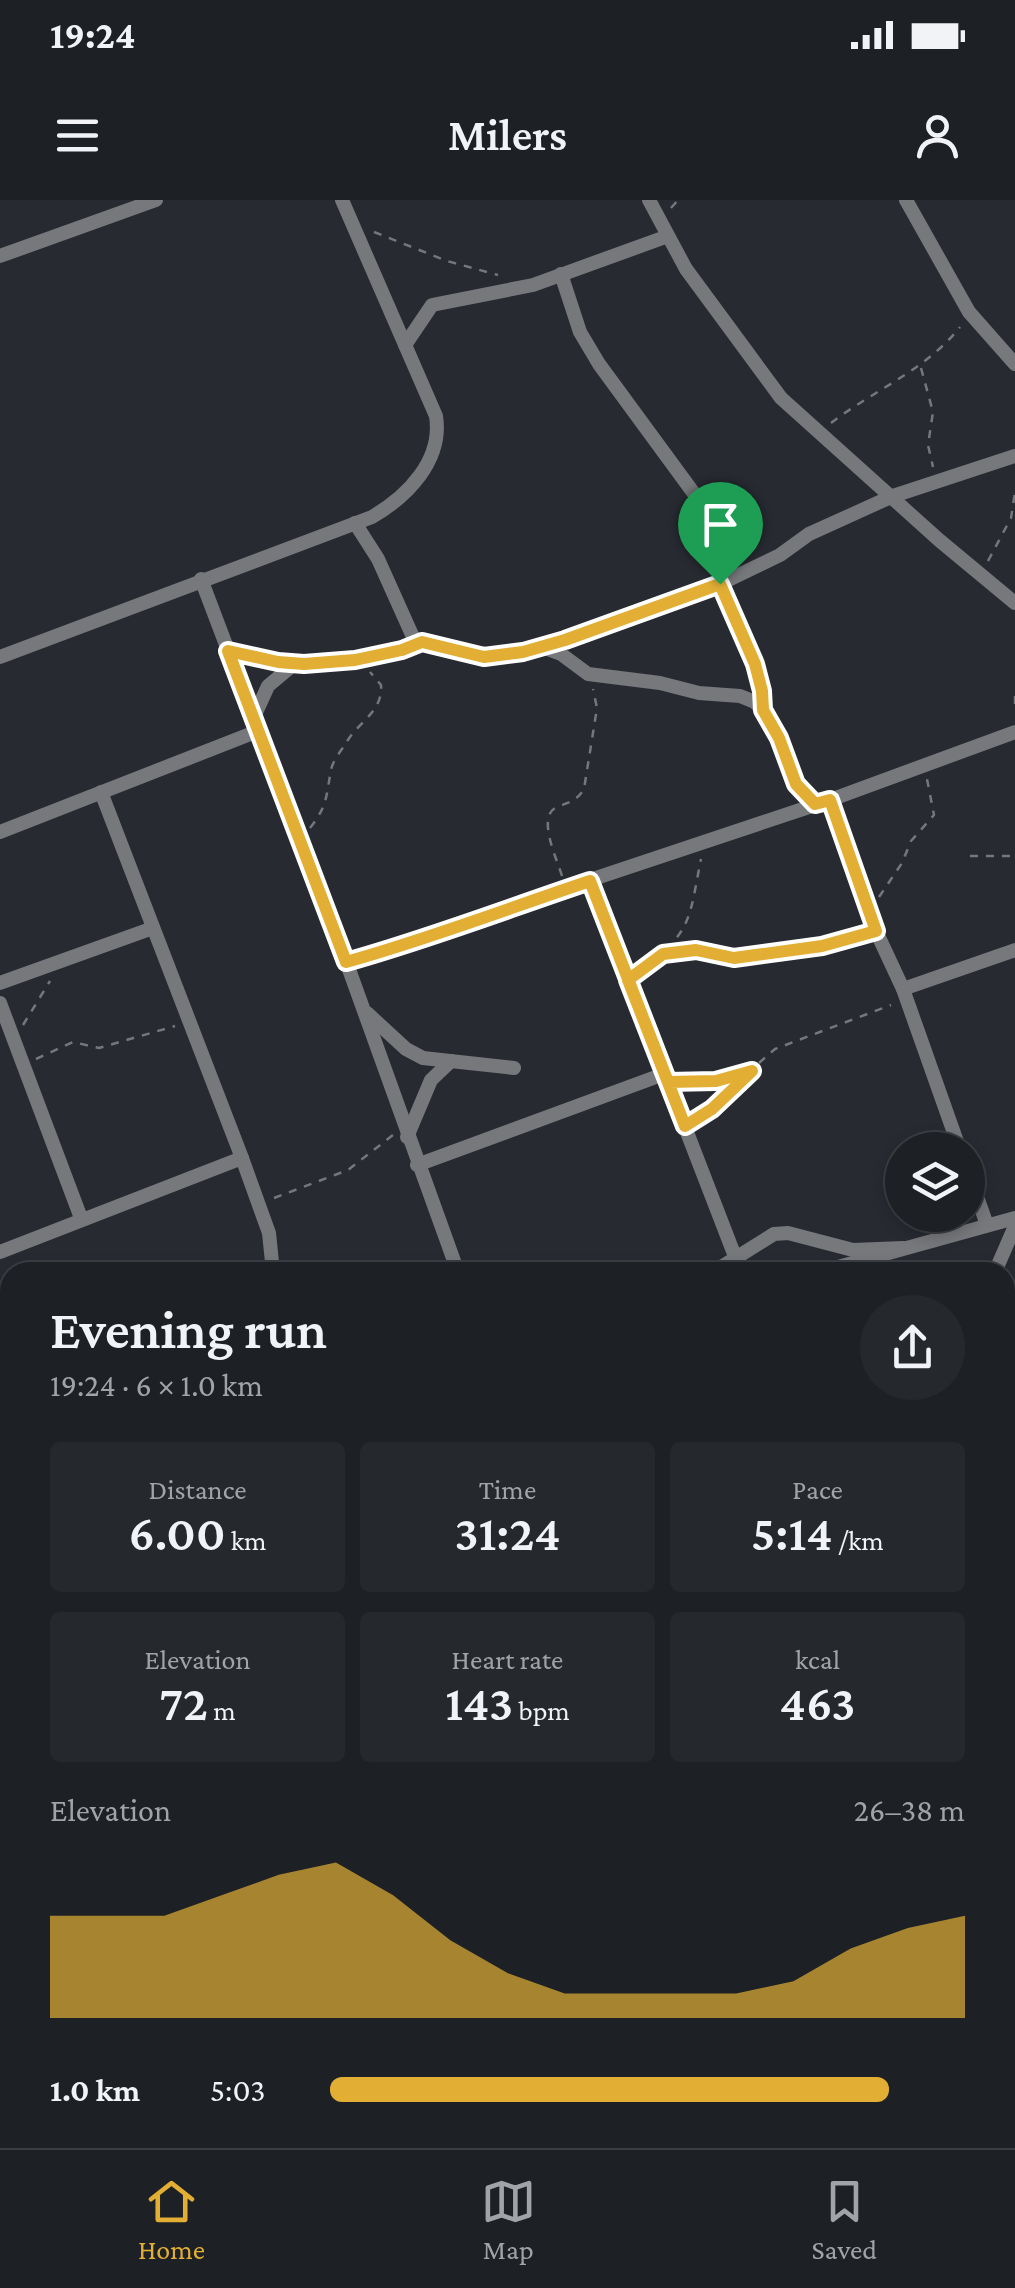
<!DOCTYPE html>
<meta charset="utf-8">
<style>
body{margin:0;font-family:"Crimson Pro",serif;background:#25282d;color:#f1f3f6;height:100vh;display:flex;flex-direction:column;font-size:38px;white-space:nowrap}
*{box-sizing:border-box;margin:0}
p{font-size:32px;color:#a0a3a7}
.icon{flex:none;width:55px;height:55px;fill:none;stroke:currentColor;stroke-width:2;stroke-linecap:round;stroke-linejoin:round}
.map{position:relative;flex:1;overflow:hidden}
.drawer{position:absolute;left:0px;top:1062px;width:1015px;height:888px;display:flex;flex-direction:column;background:#1d2025;border-radius:30px 30px 0 0;box-shadow:0 5px 15px #0003,0 0 0 2px #3b3e42}
.drawer>*{flex:none}
.tools{position:absolute;left:885px;top:932px;display:grid;gap:20px}
.tools a{display:grid;place-items:center;width:100px;height:100px;border-radius:50%;background:#1d2025;box-shadow:0 5px 15px #0003,0 0 0 2px #3b3e42;font-size:50px}
.pin{position:absolute;display:grid;place-items:center;width:85px;height:85px;color:#fff;margin:-102px -42px;border-radius:50% 50% 50% 0;rotate:-45deg;box-shadow:0 0 10px #0007}
.pin .icon{rotate:45deg}
.round{display:grid;place-items:center;flex:none;width:105px;height:105px;border-radius:52px;background:#25282d}
.headline{display:flex;align-items:center;justify-content:space-between;height:170px;padding:0 50px}
h1{font-size:55px;font-weight:600;line-height:75px}
.figures{display:grid;grid-template-columns:repeat(3,1fr);gap:15px;height:170px;padding:10px 50px}
.figures div{display:grid;align-content:center;border-radius:10px;background:#25282d;text-align:center}
.figures b{font-size:50px;font-weight:600}
.figures small{font-size:28px;font-weight:400}
.figures p{font-size:28px}
.chart{height:280px;padding:20px 50px}
.chart p{display:flex;justify-content:space-between}
.chart svg{width:100%;height:180px;margin-top:10px;fill:#e2af34;opacity:.7}
ul{padding:0 50px;list-style:none;font-size:32px}
li{display:grid;grid-template-columns:160px 120px 1fr;align-items:center;height:75px}
li i{height:25px;border-radius:12px;background:#e2af34}
.status{display:flex;justify-content:space-between;align-items:center;height:70px;padding:0 50px;background:#1d2025;direction:ltr}
.status svg{height:28px;fill:currentColor}
header{display:flex;justify-content:space-between;align-items:center;height:130px;padding:0 50px;background:#1d2025;font-size:45px;font-weight:600}
.tab-bar{display:flex;justify-content:space-around;align-items:center;height:140px;border-top:2px solid #3b3e42;background:#1d2025;font-size:28px;color:#a0a3a7}
.tab-bar a{display:grid;justify-items:center;gap:5px}
.tab-bar .current{color:#e2af34}
.map>svg:first-child{display:block}
.lines{fill:none;stroke-linecap:round;stroke-linejoin:round}
.path{stroke:#74777d;stroke-width:2.5;stroke-dasharray:8 8;stroke-linecap:butt}
.street{stroke:#77787c;stroke-width:14}
.route-casing{stroke:#fff;stroke-width:20}
.route{stroke:#e2af34;stroke-width:12}
</style>
<div class="status"><b>19:24</b><svg viewBox="0 0 49 12"><path d="M0 12V9h3v3zM5 12V6h3v6zM10 12V3h3v9zM15 12V0h3v12zM26 1h20v11H26zM47 4h2v5h-2z"/></svg></div>
<header><svg class="icon" aria-label="menu" viewBox="0 0 24 24"><path d="M4 6h16M4 12h16M4 18h16"/></svg>Milers<svg class="icon" aria-label="person" viewBox="0 0 24 24"><circle cx="12" cy="8" r="4"/><path d="M4 21q1-7 8-7t8 7"/></svg></header>
<div class="map">
<svg width="1015" height="1948" viewBox="0 0 1015 1948">
<rect width="100%" height="100%" fill="#272a31"/>
<g class="lines">
<g class="path">
<path d="M 671,8 L 678,0"/>
<path d="M 374,32 L 447,61 L 498,75"/>
<path d="M 921,168 L 933,212 L 928,245 L 933,267"/>
<path d="M 831,223 C 874,190 926,170 960,127"/>
<path d="M 988,361 L 1011,318 L 1015,292"/>
<path d="M 726,399 L 755,464 L 762,489"/>
<path d="M 1015,496 L 1015,511"/>
<path d="M 310,628 C 328,605 326,596 331,570 C 333,560 341,551 346,543 C 358,522 383,512 381,485 L 370,472"/>
<path d="M 970,656 L 1015,656"/>
<path d="M 562,676 C 557,659 536,616 557,607 C 569,602 577,601 584,589 L 597,508 L 593,489"/>
<path d="M 879,697 L 902,663 L 911,641 L 934,615 L 927,579"/>
<path d="M 663,754 L 696,750 L 734,758 L 822,746 L 860,736"/>
<path d="M 642,770 C 693,731 689,718 701,659"/>
<path d="M 23,825 L 50,781"/>
<path d="M 36,859 L 73,842 L 99,848 L 175,826"/>
<path d="M 684,881 L 716,881 L 745,875 L 775,849 L 891,805"/>
<path d="M 699,918 L 749,874"/>
<path d="M 274,998 L 348,970 L 393,935"/>
<path d="M 0,1106 L 10,1115"/>
<path d="M 1005,1552 L 1015,1556"/>
<path d="M 1005,1674 L 1015,1672"/>
<path d="M 990,1940 L 991,1948"/>
<path d="M 127,1948 L 128,1940"/>
</g>
<g class="street">
<path d="M 649,0 L 686,69 L 781,198 L 939,340 L 1015,403"/>
<path d="M 906,0 L 969,112 L 1015,164"/>
<path d="M 0,56 L 156,0"/>
<path d="M 561,74 L 580,132 L 599,164 L 698,299 L 714,331 L 730,379"/>
<path d="M 405,145 L 432,105 L 533,85 L 668,36"/>
<path d="M 355,323 L 378,359 L 413,437 L 423,443 L 484,457 L 523,452 L 565,440 L 720,384 L 780,355 L 809,334 L 893,296 L 1015,256"/>
<path d="M 201,379 L 346,761 L 458,1072"/>
<path d="M 542,447 L 561,454 L 588,474 L 660,483 L 699,493 L 740,496 L 755,502 L 770,519 L 796,585 L 815,605"/>
<path d="M 228,451 C 296,467 355,469 422,442"/>
<path d="M 0,457 L 372,317 C 408,296 443,260 436,216 L 342,0"/>
<path d="M 253,519 L 268,486 L 293,465"/>
<path d="M 101,592 L 242,958 L 269,1033 L 273,1072"/>
<path d="M 830,600 L 876,731 L 903,789 L 960,950"/>
<path d="M 0,632 L 258,531"/>
<path d="M 590,681 L 741,1072"/>
<path d="M 346,761 L 415,743 L 488,714 L 830,600 L 1015,532"/>
<path d="M 0,783 L 153,728"/>
<path d="M 903,789 L 1015,750"/>
<path d="M 0,803 L 81,1018"/>
<path d="M 367,813 L 406,849 L 423,858 L 514,868"/>
<path d="M 407,937 L 431,880 L 451,861"/>
<path d="M 417,965 L 664,874"/>
<path d="M 968,971 L 987,1025"/>
<path d="M 0,1052 L 242,958"/>
<path d="M 696,1072 L 723,1066 L 774,1034 L 788,1033 L 853,1050 L 903,1048"/>
<path d="M 820,1072 L 1015,1018"/>
<path d="M 995,1072 L 1015,1026"/>
<path d="M 1005,1099 L 1015,1108"/>
<path d="M 0,1233 L 10,1229"/>
<path d="M 1005,1257 L 1015,1238"/>
<path d="M 1005,1300 L 1015,1333"/>
<path d="M 0,1415 L 10,1411"/>
<path d="M 0,1461 L 10,1488"/>
<path d="M 1005,1528 L 1015,1525"/>
<path d="M 0,1602 L 10,1598"/>
<path d="M 0,1843 L 10,1840"/>
<path d="M 415,1940 L 416,1948"/>
<path d="M 618,1940 L 619,1948"/>
</g>
</g>
<g class="lines">
<g class="route-casing">
<path id="route" d="M 720,384 L 565,440 L 523,452 L 484,457 L 422,442 L 402,450 L 355,460 L 304,464 L 278,462 L 228,451 L 346,762 C 429,739 509,708 590,681 L 668,882 L 716,881 L 752,871 L 712,909 L 685,926 L 628,780 L 663,754 L 696,750 L 734,758 L 822,746 L 876,731 L 830,600 L 815,604 L 796,584 L 779,538 L 763,510 L 762,491 L 755,464 L 720,384"/>
</g>
<use href="#route" class="route"/>
</g>
</svg>
<div class="tools">
<a><svg class="icon" aria-label="layers" viewBox="0 0 24 24"><path d="M12 4l9 5-9 5-9-5zM3 14l9 5 9-5"/></svg></a>
</div>
<div class="pin" style="left:720px;top:384px;background:#1e9e55"><svg class="icon" aria-label="arrive" viewBox="0 0 24 24"><path d="M6 21V4h12l-3 4 3 4H6"/></svg></div>
<section class="drawer">
<div class="headline"><div><h1>Evening run</h1><p>19:24 · 6 × 1.0 km</p></div><a class="round"><svg class="icon" aria-label="share" viewBox="0 0 24 24"><path d="M12 15V3M7 8l5-5 5 5M5 13v7h14v-7"/></svg></a></div>
<div class="figures">
<div><p>Distance</p><b>6.00<small> km</small></b></div>
<div><p>Time</p><b>31:24</b></div>
<div><p>Pace</p><b>5:14<small> /km</small></b></div>
</div>
<div class="figures">
<div><p>Elevation</p><b>72<small> m</small></b></div>
<div><p>Heart rate</p><b>143<small> bpm</small></b></div>
<div><p>kcal</p><b>463</b></div>
</div>
<div class="chart"><p><span>Elevation</span>26–38 m</p>
<svg viewBox="0 0 160 44" preserveAspectRatio="none"><path d="M0 44V19L10 19L20 19L30 14L40 9L50 6L60 14L70 25L80 33L90 38L100 38L110 38L120 38L130 35L140 27L150 22L160 19V44z"/></svg>
</div>
<ul>
<li><b>1.0 km</b>5:03<i style="width:88%"></i></li>
</ul>
</section>
</div>
<nav class="tab-bar">
<a class="current"><svg class="icon" aria-label="home" viewBox="0 0 24 24"><path d="M3 11l9-7 9 7M6 9v11h12V9"/></svg>Home</a>
<a><svg class="icon" aria-label="map" viewBox="0 0 24 24"><path d="M3 6l6-2 6 2 6-2v14l-6 2-6-2-6 2zM9 4v14M15 6v14"/></svg>Map</a>
<a><svg class="icon" aria-label="saved" viewBox="0 0 24 24"><path d="M7 4h10v16l-5-4-5 4z"/></svg>Saved</a>
</nav>
